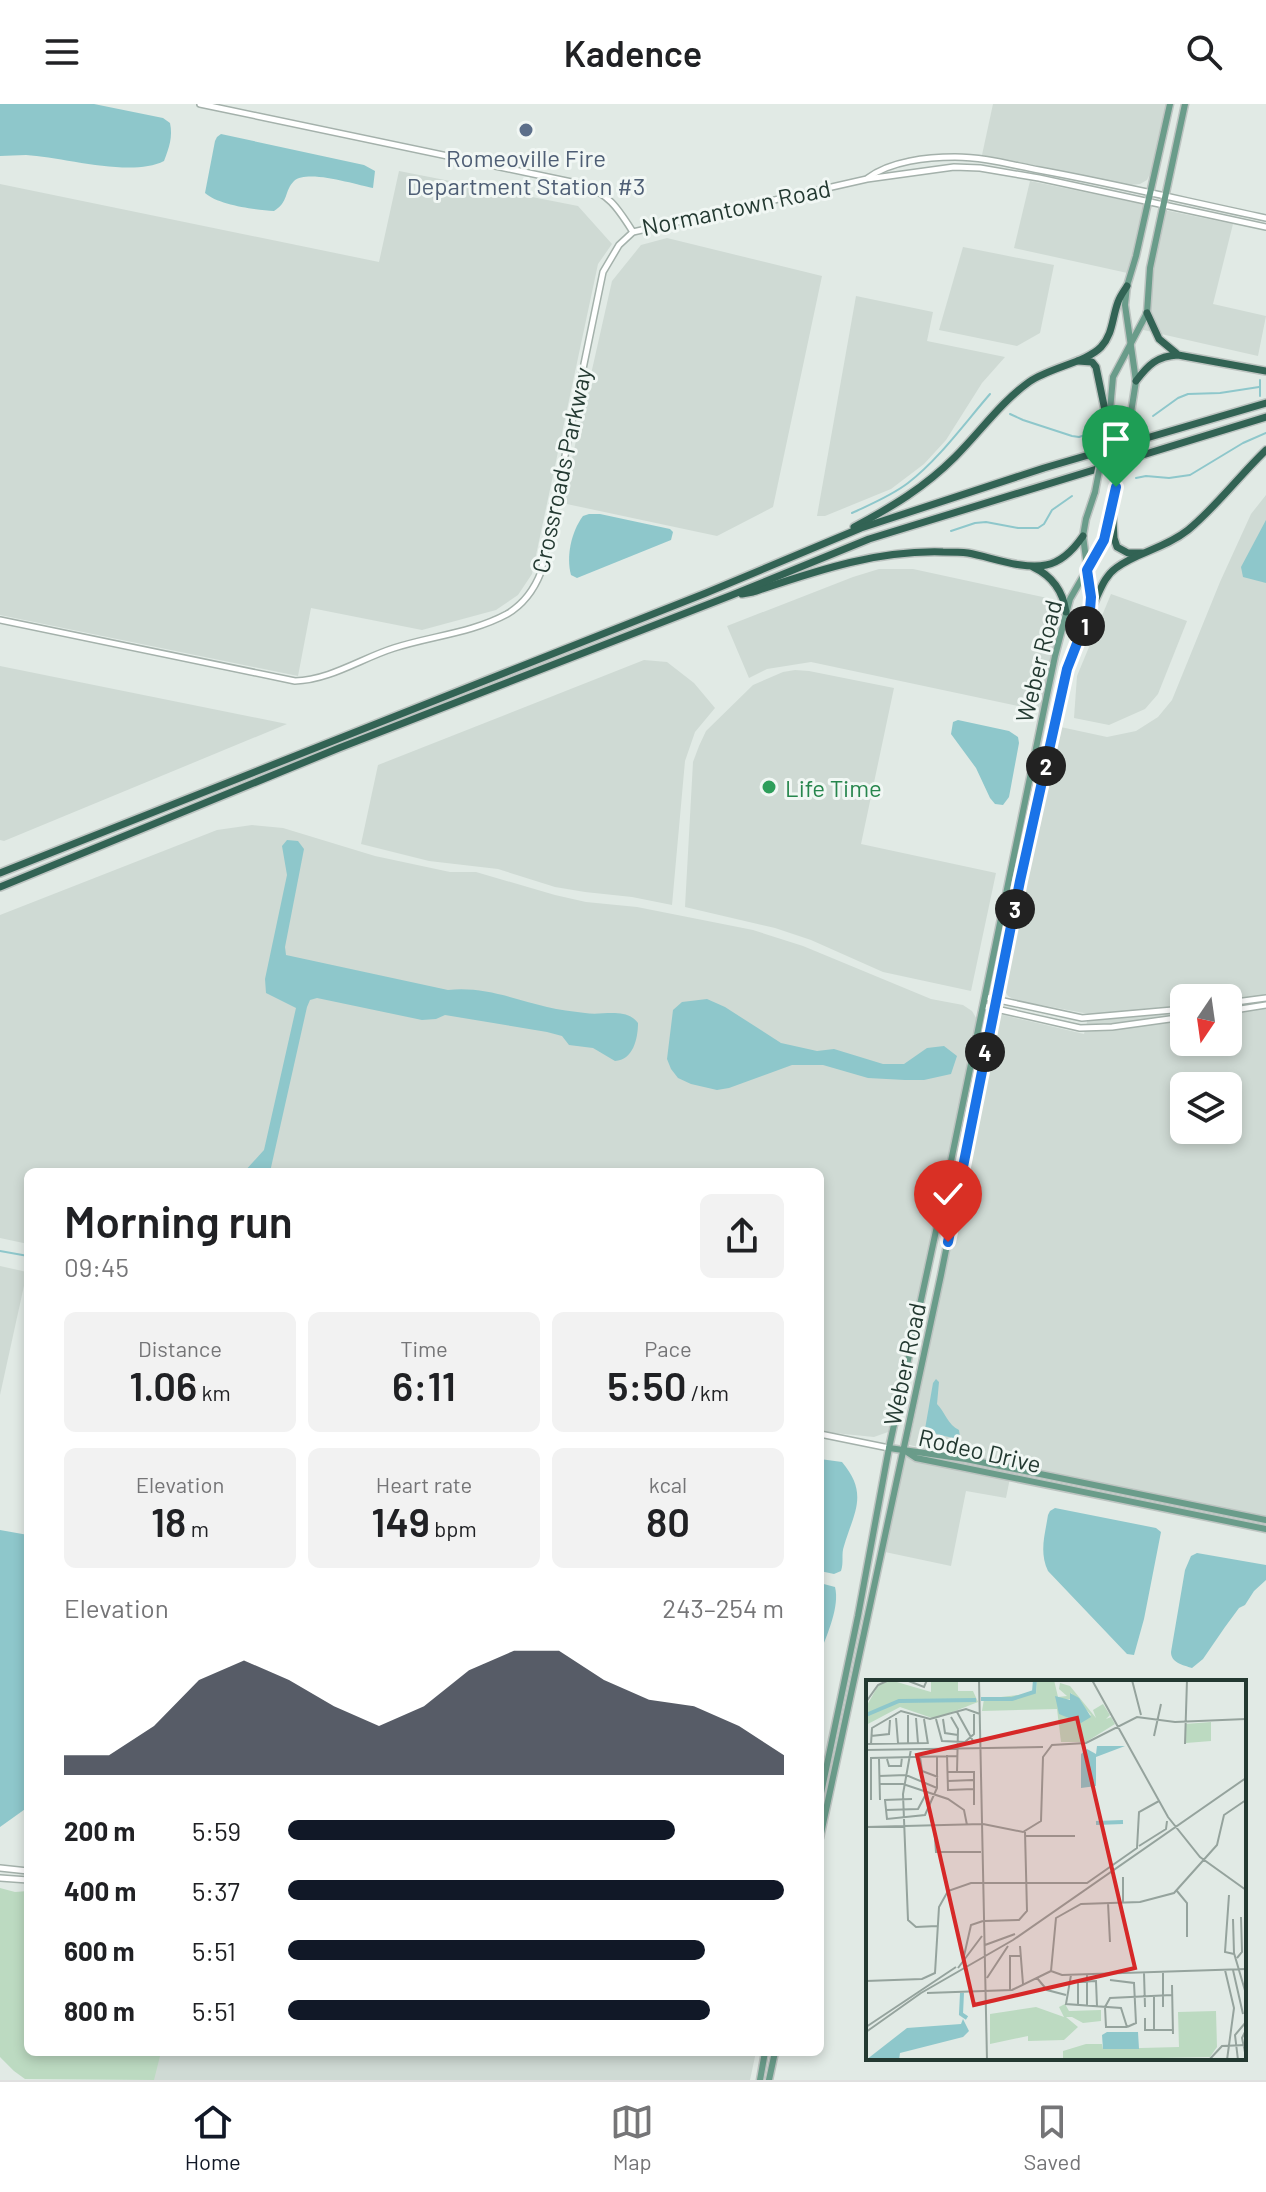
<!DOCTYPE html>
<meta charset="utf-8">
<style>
body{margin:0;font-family:Barlow,sans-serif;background:#f2f2f2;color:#202124;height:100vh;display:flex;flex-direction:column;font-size:30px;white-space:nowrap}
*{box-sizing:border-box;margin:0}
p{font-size:26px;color:#757577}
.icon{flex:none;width:44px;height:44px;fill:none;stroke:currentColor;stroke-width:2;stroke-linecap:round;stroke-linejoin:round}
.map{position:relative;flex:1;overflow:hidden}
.sheet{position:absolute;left:24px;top:1064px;width:800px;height:888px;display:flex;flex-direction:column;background:#fff;border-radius:12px;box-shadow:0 4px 12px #0003}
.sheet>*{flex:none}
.needle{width:52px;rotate:193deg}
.buttons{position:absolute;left:1170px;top:880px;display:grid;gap:16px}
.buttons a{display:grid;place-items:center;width:72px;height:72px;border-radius:12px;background:#fff;box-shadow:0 4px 12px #0003;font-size:40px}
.pin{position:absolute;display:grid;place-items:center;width:68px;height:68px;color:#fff;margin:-82px -34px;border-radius:50% 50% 50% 0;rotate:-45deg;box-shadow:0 0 8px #0007}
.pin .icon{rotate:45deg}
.km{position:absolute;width:40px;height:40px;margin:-20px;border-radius:50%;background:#222;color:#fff;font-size:22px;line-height:40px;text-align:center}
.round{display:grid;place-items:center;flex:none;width:84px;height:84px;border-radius:12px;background:#f2f2f2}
.overview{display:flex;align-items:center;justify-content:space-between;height:136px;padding:0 40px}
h1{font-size:44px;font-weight:600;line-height:60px}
.figures{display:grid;grid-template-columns:repeat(3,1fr);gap:12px;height:136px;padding:8px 40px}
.figures div{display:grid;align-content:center;border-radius:12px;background:#f2f2f2;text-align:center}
.figures b{font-size:40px;font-weight:600}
.figures small{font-size:22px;font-weight:400}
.figures p{font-size:22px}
.chart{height:224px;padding:16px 40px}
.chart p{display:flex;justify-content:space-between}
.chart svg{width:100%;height:144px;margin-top:8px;fill:#111827;opacity:.7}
ul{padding:0 40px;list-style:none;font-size:26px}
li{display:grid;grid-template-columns:128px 96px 1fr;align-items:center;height:60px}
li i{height:20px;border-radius:10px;background:#111827}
header{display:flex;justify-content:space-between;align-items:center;height:104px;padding:0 40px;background:#fff;font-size:36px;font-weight:600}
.dock{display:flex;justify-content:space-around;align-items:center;height:112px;border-top:2px solid #e0e0e0;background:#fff;font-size:22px;color:#757577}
.dock a{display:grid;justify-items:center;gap:4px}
.dock .on{color:#111827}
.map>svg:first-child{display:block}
.built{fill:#cfdad4;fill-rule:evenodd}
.green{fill:#bcdac1}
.water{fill:#8ec7cb}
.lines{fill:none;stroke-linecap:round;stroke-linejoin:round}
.stream{stroke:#8ec7cb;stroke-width:2}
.minor-casing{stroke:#a4b1ab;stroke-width:8}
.major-casing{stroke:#bdc4c1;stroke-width:9}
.highway-casing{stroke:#bdc4c1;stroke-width:10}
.minor{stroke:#fff;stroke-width:5}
.major{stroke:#6a9c8a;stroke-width:6}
.highway{stroke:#326354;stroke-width:7}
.major-bridge-casing{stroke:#bdc4c1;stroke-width:9;stroke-linecap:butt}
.major-bridge{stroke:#6a9c8a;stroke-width:6}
.route-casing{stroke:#fff;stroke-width:16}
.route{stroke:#1a73e8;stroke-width:10}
.service-dot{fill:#5c6f8a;stroke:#f1f7f4;stroke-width:3}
.leisure-dot{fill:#2e9e5b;stroke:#f1f7f4;stroke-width:3}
.labels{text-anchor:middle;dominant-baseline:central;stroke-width:6;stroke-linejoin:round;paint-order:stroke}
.service-label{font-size:24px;fill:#4e5e75;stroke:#f1f7f4}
.street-label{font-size:24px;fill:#233931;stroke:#f1f7f4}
.leisure-label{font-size:24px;fill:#27864d;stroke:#f1f7f4;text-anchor:start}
.inset-river{fill:none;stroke:#8ec7cb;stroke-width:4}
.inset-road{fill:none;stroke:#95a39d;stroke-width:2}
.view{fill:#d62828;fill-opacity:0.15;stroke:#d62828;stroke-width:4}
.inset-edge{fill:none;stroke:#233931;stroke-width:4}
</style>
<header><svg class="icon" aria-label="menu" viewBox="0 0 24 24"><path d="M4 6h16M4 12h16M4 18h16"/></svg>Kadence<svg class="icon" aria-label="search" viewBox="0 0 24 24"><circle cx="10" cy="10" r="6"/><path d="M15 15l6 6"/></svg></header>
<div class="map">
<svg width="1266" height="1976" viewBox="0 0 1266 1976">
<rect width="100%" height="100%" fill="#e1eae5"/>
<g class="built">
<path d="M 993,0 L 1168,0 L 1151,68 L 1147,76 L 1140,80 L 1131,81 L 982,51 Z"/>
<path d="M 399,67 L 578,102 L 612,140 L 598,160 L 532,470 L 518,491 L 496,506 L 422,526 L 311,504 L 298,572 L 0,511 L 0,80 L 379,158 Z"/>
<path d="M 1030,77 L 1147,101 L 1132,170 L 1014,144 Z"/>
<path d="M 1164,106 L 1233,120 L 1213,200 L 1266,212 L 1258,252 L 1139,225 Z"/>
<path d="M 667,134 L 822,172 L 773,403 L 717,432 L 562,399 L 612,177 L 641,141 Z"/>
<path d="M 963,143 L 1054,161 L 1040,229 L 1017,242 L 939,226 Z"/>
<path d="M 856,192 L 933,208 L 927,237 L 1005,253 L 982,279 L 946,336 L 924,360 L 891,385 L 825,412 L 817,412 Z"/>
<path d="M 1266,391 L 1266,1413 L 909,1341 L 999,910 L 1084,930 L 1089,910 L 1015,896 L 1008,892 L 1005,887 L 1005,868 L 1056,622 L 1107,633 L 1136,627 L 1158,613 L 1172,596 L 1220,478 L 1251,410 ZM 1184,894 L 1228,894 L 1228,938 L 1184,938 ZM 1184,982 L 1228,982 L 1228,1026 L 1184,1026 Z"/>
<path d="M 879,465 L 913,465 L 1066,498 L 1042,607 L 811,558 L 767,565 L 749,574 L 727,522 L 853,473 Z"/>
<path d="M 1111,490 L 1187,517 L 1158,590 L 1145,605 L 1109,621 L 1074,614 L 1077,572 Z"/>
<path d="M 644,556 L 667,558 L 694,579 L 715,604 L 695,628 L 685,657 L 672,801 L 632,793 L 585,788 L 555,783 L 498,765 L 429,757 L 361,740 L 378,661 Z"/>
<path d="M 0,562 L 287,620 L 4,737 L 0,736 Z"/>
<path d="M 795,566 L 809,567 L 894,584 L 861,740 L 996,769 L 971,887 L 883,868 L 811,836 L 775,824 L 685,803 L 693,658 L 699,642 L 706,627 L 753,581 L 783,568 Z"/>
<path d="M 252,721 L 283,724 L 375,752 L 450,768 L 476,768 L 555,791 L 586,798 L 637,803 L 753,826 L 803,842 L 931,895 L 963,901 L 972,907 L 978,917 L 956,1018 L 927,1169 L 888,1328 L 874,1333 L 834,1329 L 820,1331 L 820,1068 L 28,1068 L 28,1140 L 0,1134 L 0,811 L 217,726 Z"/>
<path d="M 0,1162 L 27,1168 L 0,1291 Z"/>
<path d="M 904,1350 L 912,1355 L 1010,1374 L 1006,1394 L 966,1387 L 951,1462 L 885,1448 Z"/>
<path d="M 158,1948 L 756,1948 L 750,1976 L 152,1976 Z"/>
</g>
<path class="green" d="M 0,1784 L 15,1788 L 28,1787 L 28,1948 L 161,1948 L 154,1976 L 25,1975 L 14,1967 L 0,1953 Z"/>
<g class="water">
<path d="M 0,0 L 94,0 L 163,14 L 170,19 C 173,33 169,44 164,57 C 131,74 63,53 26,51 C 17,51 8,52 0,52 Z"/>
<path d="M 221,30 L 364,61 L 375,67 L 373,84 C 356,81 308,65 294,77 C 284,87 289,98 274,107 C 256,106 218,101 205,89 L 215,37 L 217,33 Z"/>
<path d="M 589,410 L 600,410 L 670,425 L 673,428 L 671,436 L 577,474 L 571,471 C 566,453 571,428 583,412 Z"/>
<path d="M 1266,416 L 1266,479 L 1243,473 L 1241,463 Z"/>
<path d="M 958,616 L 1009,627 L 1018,633 L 1019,639 L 1009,693 L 1003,701 L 995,700 L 990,694 L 976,664 L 951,630 L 953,618 Z"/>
<path d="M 287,736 L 298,737 L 304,745 L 285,843 L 286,851 L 448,886 C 482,882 515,895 547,903 C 559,906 572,907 585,909 C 602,912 626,903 638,919 C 638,935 633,956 615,957 L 593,944 L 569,941 L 562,932 L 547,928 L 445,911 L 436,915 L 422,916 L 317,894 L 310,896 L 307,903 L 270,1068 L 244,1068 L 264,1046 L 296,904 L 266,889 L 265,875 L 287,771 L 282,742 Z"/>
<path d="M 707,895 L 725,903 L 781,939 L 817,947 L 834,945 L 883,960 L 904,960 L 927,944 L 944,942 L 957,952 L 951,970 L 924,976 L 905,976 L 868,974 L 823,961 L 792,961 L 729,984 L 717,986 L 691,980 L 678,974 L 671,965 L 667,955 L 673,906 L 682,898 Z"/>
<path d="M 936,1275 L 939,1278 L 937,1300 C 945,1308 948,1321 959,1326 L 960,1333 L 953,1334 L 928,1328 L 925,1325 L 933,1279 Z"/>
<path d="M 820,1355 L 842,1358 C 869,1390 854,1408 844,1442 C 841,1450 844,1458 841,1467 L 834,1470 L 820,1467 Z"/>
<path d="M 1055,1404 L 1156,1424 L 1161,1428 L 1144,1515 L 1134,1551 L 1127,1550 L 1048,1467 C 1039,1448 1045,1431 1048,1411 L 1050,1407 Z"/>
<path d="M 0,1426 L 28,1431 L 28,1703 L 0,1723 Z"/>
<path d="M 1197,1449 L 1266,1461 L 1266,1476 L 1254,1487 L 1245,1501 L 1239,1504 L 1225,1523 L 1203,1555 L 1192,1564 C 1183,1561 1171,1559 1171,1548 L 1185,1466 L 1191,1452 Z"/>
<path d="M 820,1479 L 835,1483 C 840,1503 827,1530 820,1550 Z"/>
</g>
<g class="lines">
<g class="stream">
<path d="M 1260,292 L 1260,276"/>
<path d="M 1010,310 L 1023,316 L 1072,332 L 1079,333 L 1088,330"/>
<path d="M 1153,312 L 1178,294 L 1188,290 L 1220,289 L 1259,283"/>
<path d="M 1136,374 L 1146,372 L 1169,374 L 1190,371 L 1243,339 L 1266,329"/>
<path d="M 852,409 C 871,400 891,392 908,379 C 939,355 964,320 990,290"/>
<path d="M 951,427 L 975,419 L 986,418 L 1018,424 L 1038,424 L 1044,420 L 1052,406 L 1072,392"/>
<path d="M 0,1147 L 28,1152"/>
</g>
<g class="minor-casing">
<g id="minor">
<path d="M 200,0 L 581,80 C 610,91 617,103 633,128"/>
<path d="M 868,74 C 890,57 928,53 955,53 C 984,53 1012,61 1039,66 C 1116,80 1190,98 1266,114"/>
<path d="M 0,516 L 295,577 C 330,576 362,554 394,544 C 431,532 472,529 507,510 C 524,500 534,486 541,468 L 603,168 L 619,141 L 633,128 L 867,75 L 954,63 L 980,64 L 1039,74 L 1266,123"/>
<path d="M 985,893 L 1082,914 L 1184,905"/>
<path d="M 1228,899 L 1266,894"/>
<path d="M 983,902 L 1080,924 L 1112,923 L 1184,913"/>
<path d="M 1228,907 L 1266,901"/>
<path d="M 820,1330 L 889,1344"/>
<path d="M 0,1764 L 28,1767"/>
<path d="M 0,1774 L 28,1776"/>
</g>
</g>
<g class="major-casing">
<g id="major">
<path d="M 1130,315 L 1136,277 L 1125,201 L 1127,182 L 1136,152 L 1170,0"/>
<path d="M 1109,318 L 1113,273 L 1147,209 L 1150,164 L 1185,0"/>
<path d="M 889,1344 L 966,1355 L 1266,1416"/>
<path d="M 907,1348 L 916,1354 L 1266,1425"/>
<path d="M 820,1694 L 858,1512 L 889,1344 L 950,1062 L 1055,552 L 1070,495 L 1104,436 L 1116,383"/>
<path d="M 820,1734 L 941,1171 L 1020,777 L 1067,565 L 1090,506 L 1091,493 L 1083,432 L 1086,415 L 1095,388"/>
<path d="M 760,1976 L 765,1948"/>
<path d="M 769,1976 L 775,1948"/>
</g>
</g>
<g class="highway-casing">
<g id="highway">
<path d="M 1147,209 L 1159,235 L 1176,249"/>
<path d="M 1078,257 L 1092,258 L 1096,263 L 1108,321"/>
<path d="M 1136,277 C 1148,261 1157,252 1178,251 L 1266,267"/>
<path d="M 1112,400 L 1114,434 L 1117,443 L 1128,449 L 1142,449"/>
<path d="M 854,423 C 892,403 925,383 955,353 C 980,328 1001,298 1029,278 C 1048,264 1087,258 1101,243 C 1113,230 1112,214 1118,198 C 1120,192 1124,187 1127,182"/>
<path d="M 1033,463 C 1052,472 1063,487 1066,508"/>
<path d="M 742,490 L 753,488 C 816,467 876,446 943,448 C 951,448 960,448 968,449 C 991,453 1023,466 1046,461 C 1062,458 1074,445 1083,432"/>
<path d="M 1090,506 C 1099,492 1102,474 1116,464 C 1137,448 1164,445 1188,426 C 1216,403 1239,372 1266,346"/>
<path d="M 0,769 L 706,489 L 861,424 L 1044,364 L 1266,299"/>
<path d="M 0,783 L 339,644 L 732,491 L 869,435 L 1266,313"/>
</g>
</g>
<use href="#minor" class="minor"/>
<use href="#major" class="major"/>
<use href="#highway" class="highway"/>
<g class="major-bridge-casing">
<g id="major-bridge">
<path d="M 1116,383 L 1130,315"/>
<path d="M 1095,388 L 1108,321"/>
</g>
</g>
<use href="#major-bridge" class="major-bridge"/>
</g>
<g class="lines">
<g class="route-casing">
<path id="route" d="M 948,1138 L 1020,777 L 1067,565 L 1090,506 L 1091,493 L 1087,466 L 1104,436 L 1116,383"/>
</g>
<use href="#route" class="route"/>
</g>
<circle class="service-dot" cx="526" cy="26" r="8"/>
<circle class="leisure-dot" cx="769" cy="683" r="8"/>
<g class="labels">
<g class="service-label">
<text x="526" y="53">Romeoville Fire<tspan x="526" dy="28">Department Station #3</tspan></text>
</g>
<g class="street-label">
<text transform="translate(736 103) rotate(-12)">Normantown Road</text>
<text transform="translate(561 366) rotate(-78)">Crossroads Parkway</text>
<text transform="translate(1038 557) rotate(-76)">Weber Road</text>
<text transform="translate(904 1260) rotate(-78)">Weber Road</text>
<text transform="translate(980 1346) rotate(13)">Rodeo Drive</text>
</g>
<g class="leisure-label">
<text x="785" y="683">Life Time</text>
</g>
</g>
<g transform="translate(866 1576)">
<rect width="380" height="380" fill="#e1eae5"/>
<path d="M 24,0 L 65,12 L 65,0 L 92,0 L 92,11 L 107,11 L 112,22 L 69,39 L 34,27 L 0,45 L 0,27 L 13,4 ZM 171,0 L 188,0 L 192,17 L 201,16 L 193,9 L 194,3 L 204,6 L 230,38 L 227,30 L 237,24 L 244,35 L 240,39 L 245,37 L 249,44 L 220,62 L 195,62 L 191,29 L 116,31 L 118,19 L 170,13 ZM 205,13 L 225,35 L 215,42 L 193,33 L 193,20 L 205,19 ZM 345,42 L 345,61 L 320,63 L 319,44 ZM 199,324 L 203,331 L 235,330 L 235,341 L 217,343 L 206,337 L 200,337 L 212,347 L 198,360 L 162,361 L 162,356 L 124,364 L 124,334 L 170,327 L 198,337 L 193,327 ZM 350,331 L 351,367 L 344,377 L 197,380 L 197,371 L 220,364 L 236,364 L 237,369 L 313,367 L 312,332 Z" fill="#bcdac1" fill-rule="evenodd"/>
<path d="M 204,13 L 213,18 L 225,37 L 215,43 L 193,34 L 189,16 L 204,20 ZM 231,66 L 259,66 L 230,77 L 230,106 L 215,108 L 215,74 L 221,69 L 230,74 ZM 97,339 L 103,351 L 97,357 L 34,373 L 33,380 L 0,380 L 41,348 L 95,344 ZM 241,352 L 272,352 L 273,369 L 237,369 L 236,355 Z" fill="#8ec7cb"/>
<path class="inset-river" d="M 115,19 L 146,19 L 168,12 L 169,0M 0,35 L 33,21 L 110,20M 230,143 L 257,142M 96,313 L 95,334 L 101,338"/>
<path class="inset-road" d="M 40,0 L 58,7 L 61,0M 113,0 L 121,380M 226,0 L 302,137 L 334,177 L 380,210M 266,0 L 275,35M 0,22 L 12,5 L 23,0M 91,32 L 107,61M 85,37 L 92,49 L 91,92M 30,38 L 32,63M 50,38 L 52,63M 58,39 L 62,64M 70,39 L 76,61 L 99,62 L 108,54 L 108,34M 77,39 L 79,53 L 92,55M 5,56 L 23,54 L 24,40M 288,56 L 295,24M 0,64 L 62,63M 5,64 L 6,48 L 35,31 L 64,39 L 100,29 L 114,34M 42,64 L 42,35M 319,64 L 321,0M 45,69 L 37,114 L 42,240 L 50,247 L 71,246M 0,70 L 177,67M 81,75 L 82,110 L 108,109M 54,77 L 56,91 L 72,97M 13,79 L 14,120M 21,79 L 23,86 L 35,86 L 36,77M 81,92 L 108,92 L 108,125M 13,96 L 40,95 L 71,108M 82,101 L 107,100M 13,104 L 37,104 L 82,119 L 98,130 L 101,145M 5,120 L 5,78 L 91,76M 18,120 L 46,119M 19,120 L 21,139 L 59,135 L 71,108 L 71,76M 20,130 L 52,129 L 60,114M 117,144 L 157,152 L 175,141 L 177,77 L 186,65 L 220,63 L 271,37 L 309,42 L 380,39M 68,145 L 70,172 L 115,172M 0,147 L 117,144M 160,156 L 209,156M 273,166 L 300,149 L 301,141M 257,197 L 257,223M 311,211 L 321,223 L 321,257M 363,215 L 359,272 L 368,274M 242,223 L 244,262M 367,239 L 368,273 L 380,314M 119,241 L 153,240 L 161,231 L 159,152M 119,265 L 149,254M 154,266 L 157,304M 98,276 L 105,245 L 117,241M 371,278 L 376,272 L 375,237M 92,288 L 116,256M 359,290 L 368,328 L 361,380M 367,290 L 377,334M 185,291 L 190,238 L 215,224 L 274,222 L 308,213 L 351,165 L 358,135 L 380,120M 185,291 L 196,295 L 380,289M 297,292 L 297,327M 278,293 L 279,327M 205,295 L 200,324 L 255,328 L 261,347M 221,295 L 221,326M 121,298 L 142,266M 171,298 L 181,310 L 200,315M 244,300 L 268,303 L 270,343 L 261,347M 0,301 L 56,299 L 69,293 L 73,227 L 82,211 L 105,203 L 221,203 L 271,168 L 273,132 L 293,121M 306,305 L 307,354M 144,310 L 144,276 L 155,276M 61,313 L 146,310 L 185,291M 288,315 L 288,349M 212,326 L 212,302 L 230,301 L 231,326M 239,327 L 244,318 L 306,315M 239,327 L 240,347 L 261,347M 279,338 L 279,350 L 307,350M 0,347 L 90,287M 380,350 L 376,358 L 380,377M 0,352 L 55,313 L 147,260 L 380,98M 343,380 L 356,366 L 380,365M 372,380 L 369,355 L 380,342"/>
<path class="view" d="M 211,38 L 269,288 L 108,325 L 51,75 Z"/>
<rect width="380" height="380" class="inset-edge"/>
</g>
</svg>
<div class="buttons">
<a><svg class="needle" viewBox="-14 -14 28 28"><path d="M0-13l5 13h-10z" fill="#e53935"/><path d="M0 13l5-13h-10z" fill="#757577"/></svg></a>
<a><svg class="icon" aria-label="layers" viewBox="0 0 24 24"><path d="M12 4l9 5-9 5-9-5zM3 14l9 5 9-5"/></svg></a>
</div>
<div class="pin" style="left:1116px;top:383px;background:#1e9e55"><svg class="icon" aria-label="arrive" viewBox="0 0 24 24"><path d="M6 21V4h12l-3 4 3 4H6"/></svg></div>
<div class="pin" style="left:948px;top:1138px;background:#d93025"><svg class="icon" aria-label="check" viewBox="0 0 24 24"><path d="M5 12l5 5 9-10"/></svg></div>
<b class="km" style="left:1085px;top:522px">1</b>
<b class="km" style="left:1046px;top:662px">2</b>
<b class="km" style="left:1015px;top:805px">3</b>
<b class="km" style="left:985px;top:948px">4</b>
<section class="sheet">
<div class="overview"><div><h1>Morning run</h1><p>09:45</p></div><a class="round"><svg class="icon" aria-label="share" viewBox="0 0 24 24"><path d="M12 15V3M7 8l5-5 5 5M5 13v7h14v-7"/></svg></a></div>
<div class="figures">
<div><p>Distance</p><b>1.06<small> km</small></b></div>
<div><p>Time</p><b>6:11</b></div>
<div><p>Pace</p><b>5:50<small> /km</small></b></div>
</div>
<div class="figures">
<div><p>Elevation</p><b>18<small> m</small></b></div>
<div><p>Heart rate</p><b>149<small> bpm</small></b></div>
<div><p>kcal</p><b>80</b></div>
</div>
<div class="chart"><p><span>Elevation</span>243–254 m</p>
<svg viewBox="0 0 160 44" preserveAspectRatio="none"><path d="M0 44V38L10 38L20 29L30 15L40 9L50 15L60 23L70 29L80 23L90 12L100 6L110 6L120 15L130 21L140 23L150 29L160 38V44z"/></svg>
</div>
<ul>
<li><b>200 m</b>5:59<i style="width:78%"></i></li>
<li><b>400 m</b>5:37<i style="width:100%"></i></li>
<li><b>600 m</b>5:51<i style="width:84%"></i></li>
<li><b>800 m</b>5:51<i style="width:85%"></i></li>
</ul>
</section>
</div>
<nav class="dock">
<a class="on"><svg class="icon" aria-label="home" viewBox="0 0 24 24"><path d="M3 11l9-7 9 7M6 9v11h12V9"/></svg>Home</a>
<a><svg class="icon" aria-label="map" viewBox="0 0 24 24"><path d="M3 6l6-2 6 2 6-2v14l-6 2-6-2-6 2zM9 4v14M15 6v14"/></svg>Map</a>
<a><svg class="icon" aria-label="saved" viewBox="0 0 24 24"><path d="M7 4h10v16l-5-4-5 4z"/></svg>Saved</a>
</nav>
